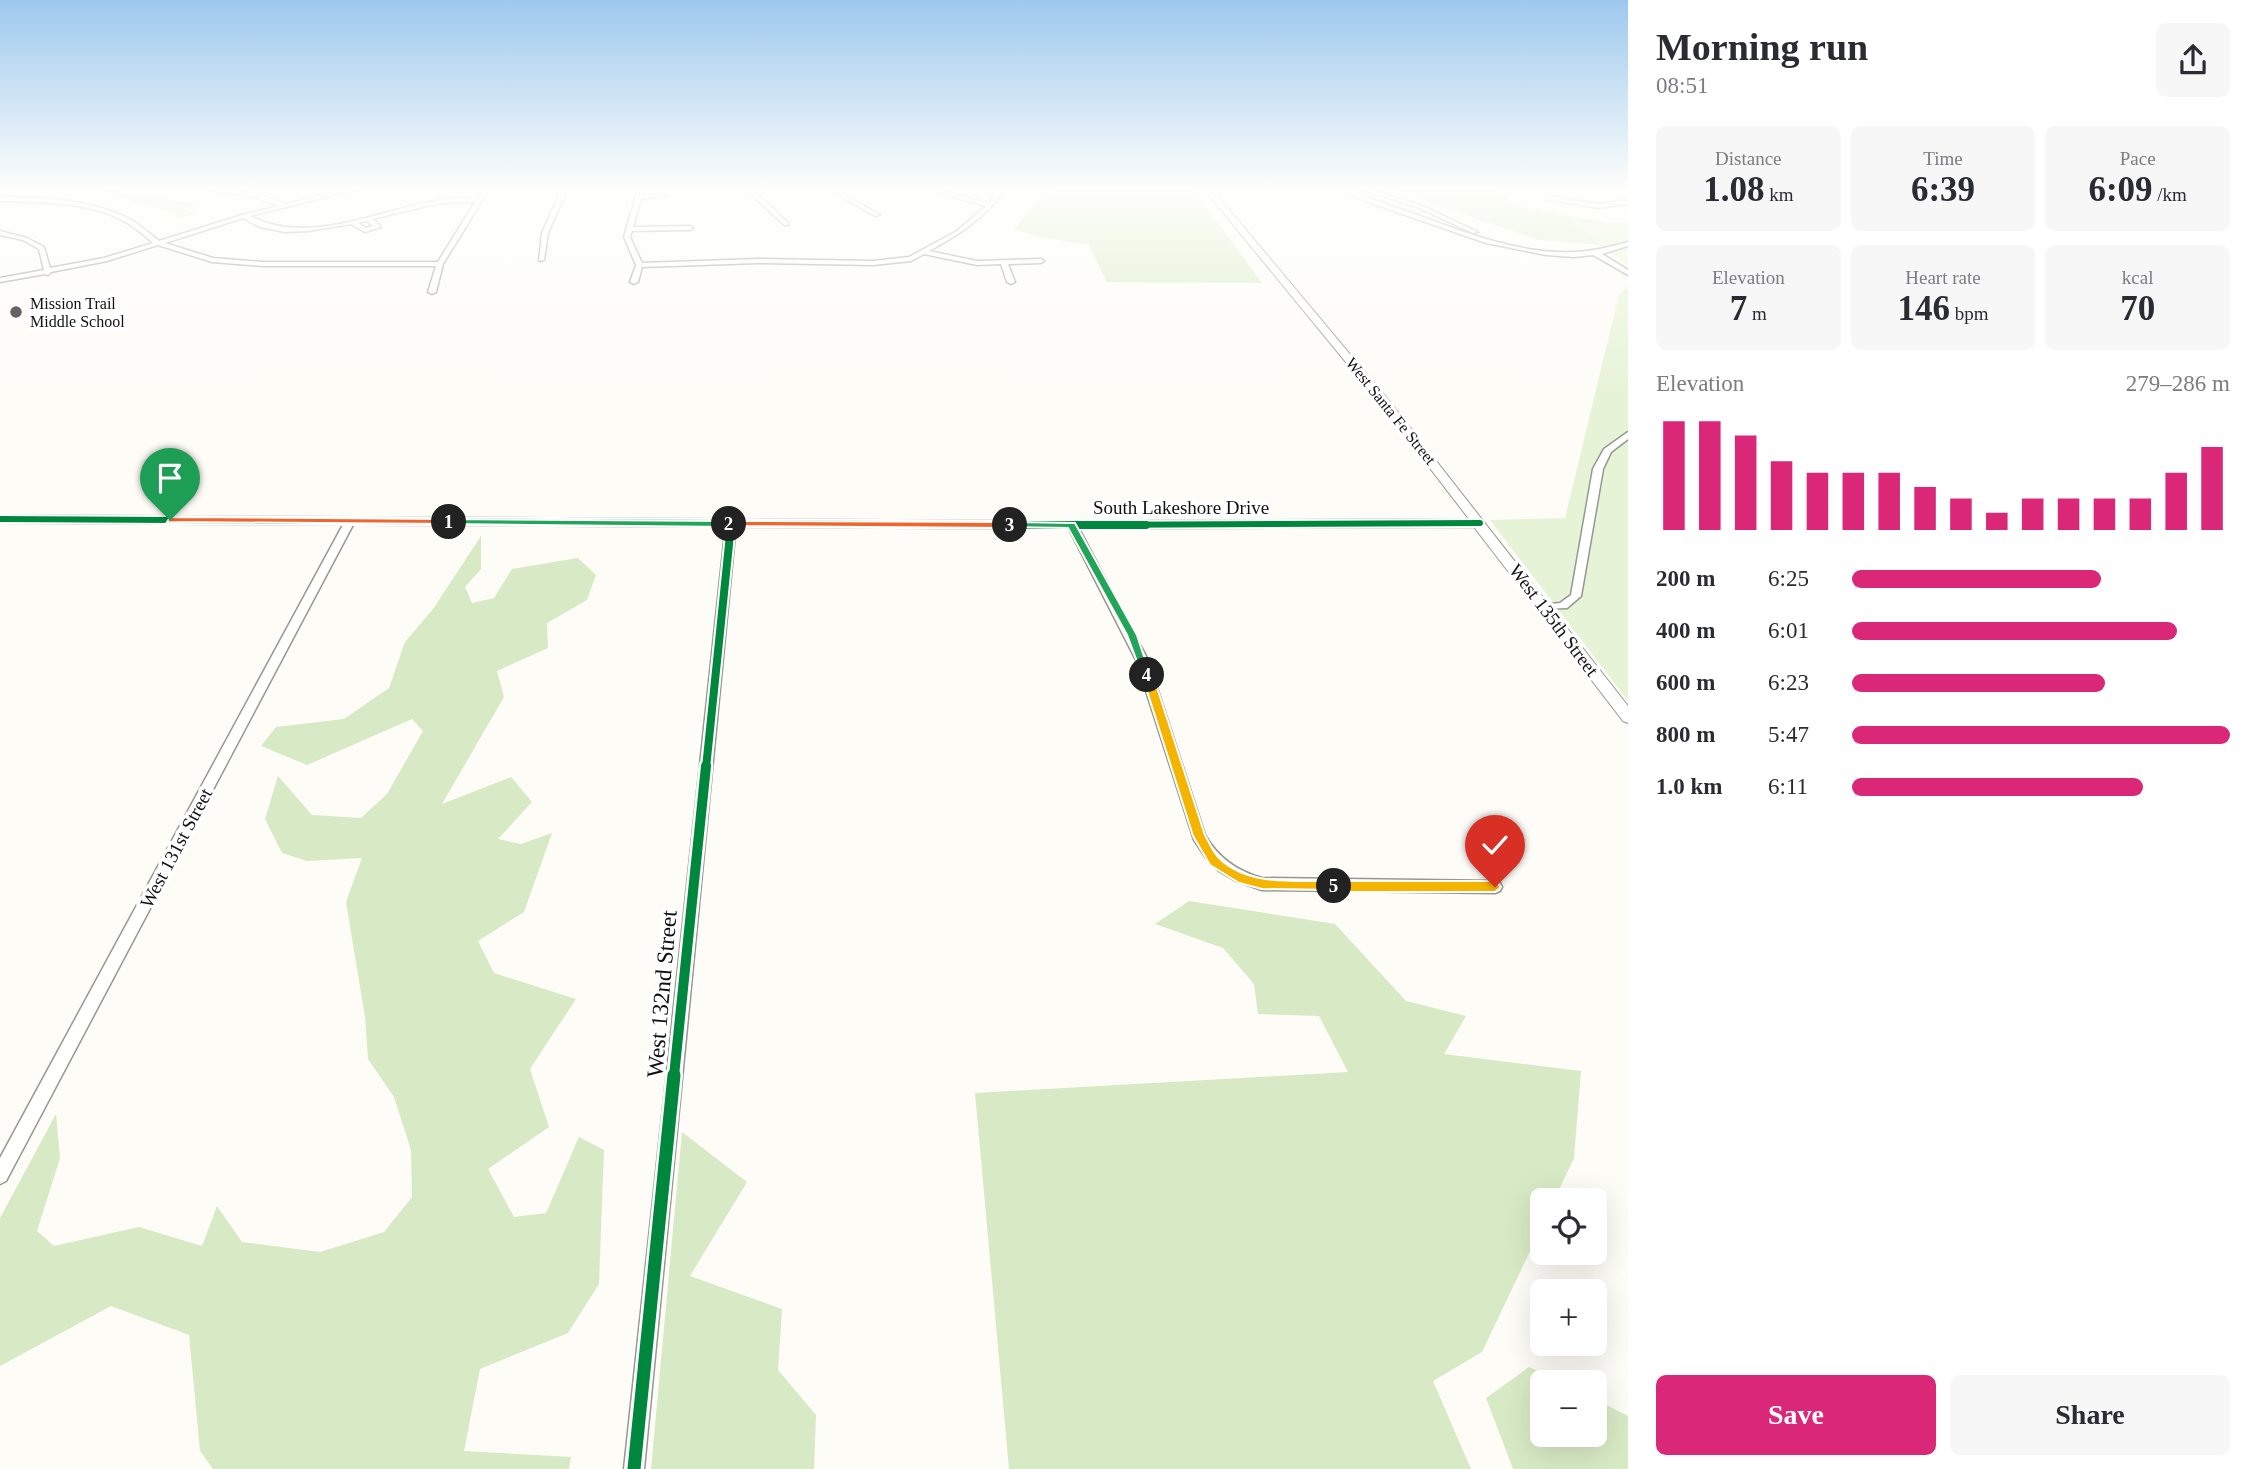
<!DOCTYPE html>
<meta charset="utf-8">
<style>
body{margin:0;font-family:"Times New Roman",serif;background:#f7f7f7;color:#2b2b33;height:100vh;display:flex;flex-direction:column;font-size:26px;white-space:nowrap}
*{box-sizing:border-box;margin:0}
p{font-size:23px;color:#7c7c81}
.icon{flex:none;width:38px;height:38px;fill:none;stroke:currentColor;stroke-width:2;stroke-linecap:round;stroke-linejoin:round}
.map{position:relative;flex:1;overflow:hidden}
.panel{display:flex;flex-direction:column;background:#fff;width:630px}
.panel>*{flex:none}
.controls{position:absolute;left:1530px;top:1188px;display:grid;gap:14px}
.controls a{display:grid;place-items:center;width:77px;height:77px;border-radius:10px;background:#fff;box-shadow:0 7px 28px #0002;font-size:35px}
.pin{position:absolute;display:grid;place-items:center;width:60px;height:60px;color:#fff;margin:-72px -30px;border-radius:50% 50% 50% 0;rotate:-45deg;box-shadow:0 0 7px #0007}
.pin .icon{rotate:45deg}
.km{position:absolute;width:35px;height:35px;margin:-18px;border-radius:50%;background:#222;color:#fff;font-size:19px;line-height:35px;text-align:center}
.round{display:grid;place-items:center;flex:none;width:74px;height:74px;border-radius:10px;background:#f7f7f7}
.overview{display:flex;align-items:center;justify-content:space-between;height:119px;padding:0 28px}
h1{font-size:38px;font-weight:800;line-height:52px}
.figures{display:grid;grid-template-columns:repeat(3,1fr);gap:10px;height:119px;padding:7px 28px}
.figures div{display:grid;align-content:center;border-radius:10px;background:#f7f7f7;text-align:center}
.figures b{font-size:35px;font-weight:800}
.figures small{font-size:19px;font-weight:400}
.figures p{font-size:19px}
.chart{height:196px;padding:14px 28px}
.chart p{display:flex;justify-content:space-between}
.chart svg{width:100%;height:126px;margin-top:7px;stroke:#db2777;stroke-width:6}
.button{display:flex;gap:14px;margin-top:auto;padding:14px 28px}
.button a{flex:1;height:80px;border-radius:10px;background:#db2777;color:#fff;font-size:28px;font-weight:800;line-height:80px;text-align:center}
.button a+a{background:#f7f7f7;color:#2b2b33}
ul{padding:0 28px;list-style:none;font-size:23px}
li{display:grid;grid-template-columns:112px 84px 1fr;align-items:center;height:52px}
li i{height:18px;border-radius:9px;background:#db2777}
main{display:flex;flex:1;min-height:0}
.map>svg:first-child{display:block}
.green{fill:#e7f3d7}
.forest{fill:#d8eac5}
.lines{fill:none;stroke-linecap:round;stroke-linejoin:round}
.minor-casing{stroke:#979795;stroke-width:3}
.tertiary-casing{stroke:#979795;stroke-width:2}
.minor{fill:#fffffe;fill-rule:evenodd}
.tertiary{fill:#fffffe;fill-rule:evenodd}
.cycleway-far3-casing{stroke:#fff;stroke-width:10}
.cycleway-far2-casing{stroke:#fff;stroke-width:12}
.cycleway-far1-casing{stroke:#fff;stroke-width:15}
.cycleway-casing{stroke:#fff;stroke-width:18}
.cycleway-far3{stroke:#00873e;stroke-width:6}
.cycleway-far2{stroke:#00873e;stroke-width:8}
.cycleway-far1{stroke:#00873e;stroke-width:10}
.cycleway{stroke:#00873e;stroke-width:13}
.split-1{fill:#f0652b;stroke:#fff;stroke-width:2}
.split-2{fill:#22a559;stroke:#fff;stroke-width:2}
.split-3{fill:#f0652b;stroke:#fff;stroke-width:2}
.split-4{fill:#22a559;stroke:#fff;stroke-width:2}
.split-5{fill:#f5b400;stroke:#fff;stroke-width:2}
.split-6{fill:#f5b400;stroke:#fff;stroke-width:2}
.poi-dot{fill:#646362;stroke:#fff;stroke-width:2.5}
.labels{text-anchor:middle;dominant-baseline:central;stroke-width:7;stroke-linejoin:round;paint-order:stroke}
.far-poi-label{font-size:16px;fill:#111;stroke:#fff;text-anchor:start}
.far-street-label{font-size:16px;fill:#111;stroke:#fff}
.street-label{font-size:19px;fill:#111;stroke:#fff}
.near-street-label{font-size:23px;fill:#111;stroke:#fff}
</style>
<main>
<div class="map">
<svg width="1628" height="1469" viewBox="0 0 1628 1469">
<rect width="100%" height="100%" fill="#fdfcf7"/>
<g class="green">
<path d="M 1572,223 L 1628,223 L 1628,265 Z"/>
<path d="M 1628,286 L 1628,701 L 1490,520 L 1565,518 L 1619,295 Z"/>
</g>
<g class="forest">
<path d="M 89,188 L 124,188 L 126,191 L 196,204 L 183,208 L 197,213 L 177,219 L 175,214 Z"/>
<path d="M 1104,188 L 1192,188 L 1262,283 L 1107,282 L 1089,245 L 1035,236 L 1014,229 C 1050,185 1047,188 1104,188 Z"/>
<path d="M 1386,188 L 1501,188 L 1509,204 L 1607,223 L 1573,223 L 1602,245 L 1539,240 Z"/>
<path d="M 481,536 L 481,569 L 465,587 L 472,603 L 494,598 L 512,569 L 578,558 L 596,575 L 587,600 L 547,623 L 548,648 L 497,671 L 504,697 L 442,804 L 511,777 L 532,802 L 498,839 L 521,844 L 552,833 L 524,912 L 478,941 L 494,973 L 576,999 L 530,1069 L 549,1127 L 488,1169 L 514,1217 L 546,1213 L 579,1137 L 604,1150 L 599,1284 L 568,1333 L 480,1369 L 464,1451 L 571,1457 L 569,1469 L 213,1469 L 200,1451 L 189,1335 L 111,1306 L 0,1366 L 0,1218 L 56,1114 L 60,1158 L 37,1231 L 54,1246 L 139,1227 L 202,1246 L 217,1206 L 242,1242 L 320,1252 L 384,1232 L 412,1197 L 411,1150 L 394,1097 L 368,1059 L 365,1017 L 346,902 L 362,858 L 307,861 L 282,853 L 265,819 L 278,776 L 312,815 L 361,818 L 387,794 L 423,731 L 412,719 L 307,765 L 261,746 L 276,727 L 344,719 L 389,688 L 405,642 L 433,609 Z"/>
<path d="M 1189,901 L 1335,924 L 1406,1001 L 1466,1016 L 1444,1054 L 1581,1071 L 1574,1158 L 1554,1200 L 1542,1200 L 1542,1226 L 1482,1352 L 1433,1381 L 1471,1469 L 1009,1469 L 975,1093 L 1348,1072 L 1319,1016 L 1258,1014 L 1254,984 L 1223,948 L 1155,924 Z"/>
<path d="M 682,1132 L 747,1182 L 690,1276 L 782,1309 L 778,1370 L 816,1415 L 814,1469 L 651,1469 Z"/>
<path d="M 1529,1367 L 1561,1382 L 1542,1382 L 1542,1435 L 1594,1435 L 1594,1399 L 1628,1416 L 1628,1469 L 1513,1469 L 1486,1398 Z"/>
</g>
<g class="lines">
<g class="minor-casing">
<g id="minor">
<path d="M 192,188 L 210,188 L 258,194 L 286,204 L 352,188 L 363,188 L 250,216 C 308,246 376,211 434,201 C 449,198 463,198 478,198 L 484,188 L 490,188 L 443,264 L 436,292 L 432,294 L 428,292 L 436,266 L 262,266 L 212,262 L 158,245 L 107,261 L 51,272 L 48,275 L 45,274 L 0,282 L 0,278 L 44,270 L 39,249 L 23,240 L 0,235 L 0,231 L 27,238 L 44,247 L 50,268 L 104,258 L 153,243 C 145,236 136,228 127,223 C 94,202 38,202 0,201 L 0,197 C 43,198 89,199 128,218 C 139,224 149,233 159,241 L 242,215 L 279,206 L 257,198 ZM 453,202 L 475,202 L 438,262 L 262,262 L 213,258 L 165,243 L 243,218 L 260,227 L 285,232 L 308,231 L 351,224 L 365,232 L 381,227 L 373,219 L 427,206 ZM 367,221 L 373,226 L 366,228 L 358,223 Z"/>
<path d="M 562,188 L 568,188 L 548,233 L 544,260 L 539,261 L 542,233 Z"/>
<path d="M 638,188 L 644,188 L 642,195 L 664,194 L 667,196 L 641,199 L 633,227 L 690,226 L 693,228 L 690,230 L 632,231 L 630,237 L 642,263 L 758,259 L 873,261 L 909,257 L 957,231 L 986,206 L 920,188 L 930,188 L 989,203 L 1001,188 L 1007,188 C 984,218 962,233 929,251 L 977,261 L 1041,259 L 1044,261 L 1041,263 L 1008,264 L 1015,282 L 1011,284 L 1007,282 L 1001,264 L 977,265 L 924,254 L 911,261 L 873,265 L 758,263 L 642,267 L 638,282 L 634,284 L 630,282 L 636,265 L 624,237 Z"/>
<path d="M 745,188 L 752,188 L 788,223 L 788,225 L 784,225 Z"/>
<path d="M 827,188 L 834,188 L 880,215 L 875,216 Z"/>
<path d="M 1335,188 L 1343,188 C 1365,197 1387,204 1409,212 C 1462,231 1518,255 1576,252 C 1594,251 1610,247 1628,242 L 1628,246 L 1602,254 L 1628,270 L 1628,275 L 1593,255 L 1574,257 L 1546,255 L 1486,243 L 1362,200 Z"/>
<path d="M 1358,188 L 1367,188 L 1423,206 L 1478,232 L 1473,233 L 1419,208 Z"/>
<path d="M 1623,188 L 1628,188 L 1628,190 L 1624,189 Z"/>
<path d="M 1547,196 L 1598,204 L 1628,200 L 1628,204 L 1598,208 L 1545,199 Z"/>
<path d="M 1628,432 L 1628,439 L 1611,452 L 1603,469 L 1581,596 L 1567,608 L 1540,609 L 1539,607 L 1540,605 L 1560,603 L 1571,595 L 1593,469 L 1604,449 Z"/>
<path d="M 350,518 L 355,521 L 6,1181 L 0,1184 L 0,1158 L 345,521 Z"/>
<path d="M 731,521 L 736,524 L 644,1469 L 624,1469 L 726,524 Z"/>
<path d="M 1072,522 L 1077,525 L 1148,660 L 1205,835 C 1218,858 1237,871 1262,878 L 1495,881 L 1500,883 L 1502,887 L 1500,891 L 1495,893 L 1262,890 L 1236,881 L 1219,871 L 1206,858 L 1194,840 L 1136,660 L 1067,525 Z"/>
</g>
</g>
<g class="tertiary-casing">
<path id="tertiary" d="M 1203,188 L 1211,188 L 1394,407 L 1628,706 L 1628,723 L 1623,721 L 1474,527 L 1072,529 L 0,523 L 0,515 L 1072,521 L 1469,519 L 1386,411 Z"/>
</g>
<use href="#minor" class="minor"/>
<use href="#tertiary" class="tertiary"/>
<g class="cycleway-far3-casing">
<path id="cycleway-far3" d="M 0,519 L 1072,525 L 1480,523"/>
</g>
<g class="cycleway-far2-casing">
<g id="cycleway-far2">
<path d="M 1007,525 L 1146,525"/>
<path d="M 706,768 L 731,525"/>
</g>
</g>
<g class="cycleway-far1-casing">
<path id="cycleway-far1" d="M 674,1076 L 706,766"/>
</g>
<g class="cycleway-casing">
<path id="cycleway" d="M 634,1469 L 674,1075"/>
</g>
<use href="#cycleway-far3" class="cycleway-far3"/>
<use href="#cycleway-far2" class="cycleway-far2"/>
<use href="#cycleway-far1" class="cycleway-far1"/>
<use href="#cycleway" class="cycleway"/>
</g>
<linearGradient id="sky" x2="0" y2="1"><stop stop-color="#9dc9ee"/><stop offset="0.48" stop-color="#fefefb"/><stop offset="1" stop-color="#fefefb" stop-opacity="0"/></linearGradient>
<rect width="1628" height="394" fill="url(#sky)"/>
<path class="split-1" d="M 170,517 L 449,519 L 453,522 L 449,524 L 167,522 Z"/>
<path class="split-2" d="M 449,519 L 729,521 L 733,524 L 729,527 L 445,524 Z"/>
<path class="split-3" d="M 729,521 L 1010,522 L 1014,525 L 1010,528 L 725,526 Z"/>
<path class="split-4" d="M 1010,522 L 1075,523 L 1137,635 L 1151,678 L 1142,675 L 1127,635 L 1068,528 L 1007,527 Z"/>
<path class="split-5" d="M 1147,671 L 1153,675 L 1205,835 C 1209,842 1213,852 1219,858 C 1248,887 1298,880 1334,881 L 1339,883 L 1339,890 L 1262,889 L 1239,883 L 1210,865 L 1193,836 L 1142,675 Z"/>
<path class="split-6" d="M 1334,881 L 1495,881 L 1501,887 L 1495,892 L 1334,892 L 1328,886 Z"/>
<circle class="poi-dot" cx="16" cy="312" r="7"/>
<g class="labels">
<g class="far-poi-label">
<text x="30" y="303">Mission Trail<tspan x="30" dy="18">Middle School</tspan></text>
</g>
<g class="far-street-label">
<text transform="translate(1391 411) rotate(51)">West Santa Fe Street</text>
</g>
<g class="street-label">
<text x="1181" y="507">South Lakeshore Drive</text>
<text transform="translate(1554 620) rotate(53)">West 135th Street</text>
<text transform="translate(176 848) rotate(-62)">West 131st Street</text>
</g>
<g class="near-street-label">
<text transform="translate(662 994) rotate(-85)">West 132nd Street</text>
</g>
</g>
</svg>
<div class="controls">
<a><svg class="icon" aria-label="locate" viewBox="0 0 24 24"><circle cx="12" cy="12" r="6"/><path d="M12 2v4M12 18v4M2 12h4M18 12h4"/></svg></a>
<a>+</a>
<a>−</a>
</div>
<div class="pin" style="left:170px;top:520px;background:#1e9e55"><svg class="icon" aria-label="arrive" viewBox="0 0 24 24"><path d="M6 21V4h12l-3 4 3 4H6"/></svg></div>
<div class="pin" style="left:1495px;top:887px;background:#d93025"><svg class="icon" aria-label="check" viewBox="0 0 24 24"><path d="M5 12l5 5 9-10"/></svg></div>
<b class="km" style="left:449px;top:522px">1</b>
<b class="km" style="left:729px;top:524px">2</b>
<b class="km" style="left:1010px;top:525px">3</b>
<b class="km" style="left:1147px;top:675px">4</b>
<b class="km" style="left:1334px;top:886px">5</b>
</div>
<section class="panel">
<div class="overview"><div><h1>Morning run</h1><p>08:51</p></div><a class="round"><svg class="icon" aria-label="share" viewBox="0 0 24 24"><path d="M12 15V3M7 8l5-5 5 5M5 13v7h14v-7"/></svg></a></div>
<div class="figures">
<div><p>Distance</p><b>1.08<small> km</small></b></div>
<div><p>Time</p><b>6:39</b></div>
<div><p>Pace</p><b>6:09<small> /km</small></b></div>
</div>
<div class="figures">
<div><p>Elevation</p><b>7<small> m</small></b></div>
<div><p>Heart rate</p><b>146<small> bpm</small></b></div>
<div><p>kcal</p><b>70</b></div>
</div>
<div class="chart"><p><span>Elevation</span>279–286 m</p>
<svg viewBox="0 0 160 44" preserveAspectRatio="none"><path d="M5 44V6M15 44V6M25 44V11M35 44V20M45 44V24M55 44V24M65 44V24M75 44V29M85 44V33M95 44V38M105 44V33M115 44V33M125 44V33M135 44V33M145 44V24M155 44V15"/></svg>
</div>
<ul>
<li><b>200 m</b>6:25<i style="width:66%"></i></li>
<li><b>400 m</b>6:01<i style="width:86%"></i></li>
<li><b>600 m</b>6:23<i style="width:67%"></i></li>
<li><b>800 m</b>5:47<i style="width:100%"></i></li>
<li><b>1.0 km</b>6:11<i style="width:77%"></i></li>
</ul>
<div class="button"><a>Save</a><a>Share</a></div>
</section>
</main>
